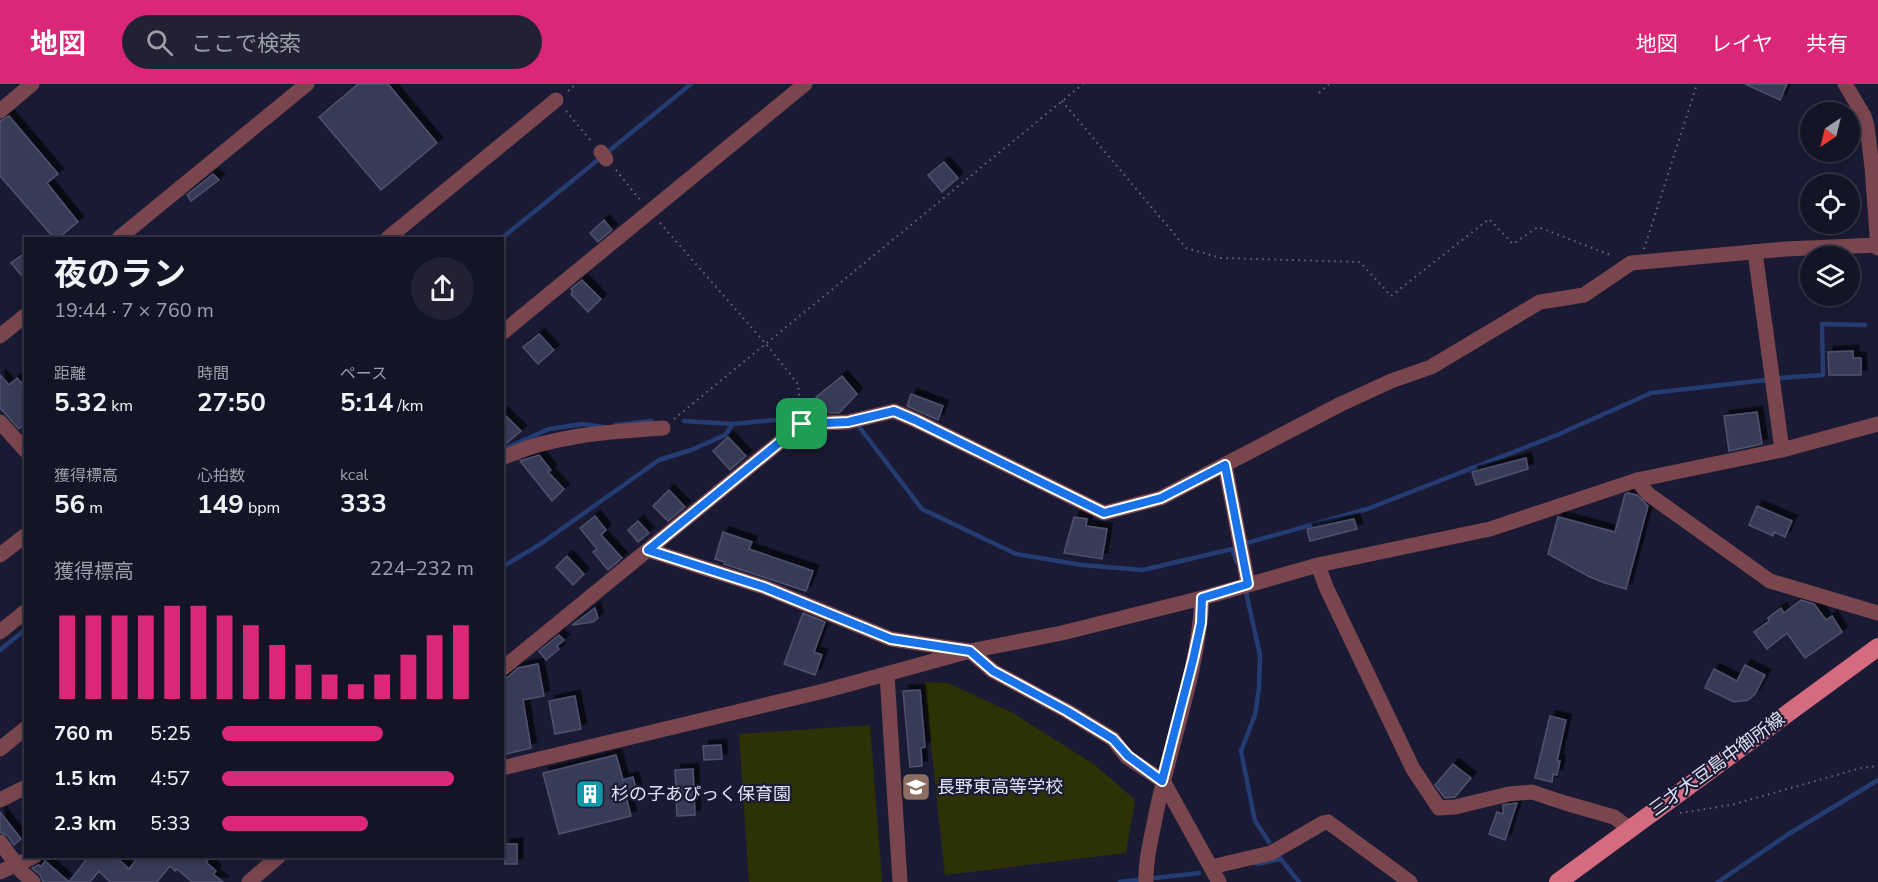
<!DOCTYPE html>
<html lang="ja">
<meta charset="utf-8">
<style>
body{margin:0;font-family:"Nunito Sans","Noto Sans JP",sans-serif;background:#212133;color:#f1f3f6;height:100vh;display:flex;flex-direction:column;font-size:22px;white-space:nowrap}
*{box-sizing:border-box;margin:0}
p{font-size:20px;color:#9d9ea7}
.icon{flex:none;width:33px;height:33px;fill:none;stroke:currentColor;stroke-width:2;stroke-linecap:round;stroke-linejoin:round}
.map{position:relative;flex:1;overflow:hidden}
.side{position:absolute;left:24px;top:153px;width:480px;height:621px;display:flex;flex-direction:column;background:#141427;border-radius:0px;box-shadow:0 3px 9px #0003,0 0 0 2px #334}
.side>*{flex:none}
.needle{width:39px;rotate:215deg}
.controls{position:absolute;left:1800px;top:18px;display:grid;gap:12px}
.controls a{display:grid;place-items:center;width:60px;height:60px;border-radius:50%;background:#141427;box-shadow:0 3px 9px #0003,0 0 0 2px #334;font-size:30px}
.pin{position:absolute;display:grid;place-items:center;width:51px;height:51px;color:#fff;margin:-26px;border-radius:12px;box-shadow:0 3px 9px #0006}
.round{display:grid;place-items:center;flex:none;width:63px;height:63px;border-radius:32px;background:#212133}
.overview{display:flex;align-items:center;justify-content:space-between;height:102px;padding:0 30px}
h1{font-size:33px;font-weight:700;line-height:45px}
.figures{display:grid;grid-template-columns:repeat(3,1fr);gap:9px;height:102px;padding:6px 30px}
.figures div{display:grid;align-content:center}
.figures b{font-size:26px;font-weight:700}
.figures small{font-size:16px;font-weight:400}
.figures p{font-size:16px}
.chart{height:168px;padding:12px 30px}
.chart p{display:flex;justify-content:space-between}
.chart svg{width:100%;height:108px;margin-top:6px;stroke:#db2777;stroke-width:6}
ul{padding:0 30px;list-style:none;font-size:20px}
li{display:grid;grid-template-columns:96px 72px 1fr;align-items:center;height:45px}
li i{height:15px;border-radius:8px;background:#db2777}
header{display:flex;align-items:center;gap:36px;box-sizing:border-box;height:84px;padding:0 30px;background:#db2777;color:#fff}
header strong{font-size:28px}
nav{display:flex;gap:33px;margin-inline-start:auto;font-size:21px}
.search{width:420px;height:54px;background:#212133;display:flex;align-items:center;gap:15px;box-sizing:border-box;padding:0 21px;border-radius:33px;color:#9d9ea7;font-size:22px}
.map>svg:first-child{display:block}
.green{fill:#2d3206}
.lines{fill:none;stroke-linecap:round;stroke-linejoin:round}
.stream{stroke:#243c72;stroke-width:4.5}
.building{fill:#393a56;stroke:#4f516f;stroke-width:1.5;filter:url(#shadow)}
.path{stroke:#66667d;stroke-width:2;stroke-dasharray:1.5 4.5;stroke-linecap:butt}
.minor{stroke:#79464e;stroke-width:15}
.major{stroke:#d56b7e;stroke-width:18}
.route-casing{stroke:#fff;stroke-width:12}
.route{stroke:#1a73e8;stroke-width:8}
.labels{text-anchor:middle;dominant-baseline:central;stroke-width:4.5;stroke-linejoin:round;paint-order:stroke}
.street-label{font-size:18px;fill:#e1e3f5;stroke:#1a1a34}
.poi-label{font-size:18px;fill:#e1e3f5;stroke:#1a1a34;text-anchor:start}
</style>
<header>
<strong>地図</strong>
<div class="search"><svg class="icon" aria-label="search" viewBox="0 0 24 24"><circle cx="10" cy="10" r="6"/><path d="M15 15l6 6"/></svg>ここで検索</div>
<nav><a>地図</a><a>レイヤ</a><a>共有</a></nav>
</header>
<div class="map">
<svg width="1878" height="798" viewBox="0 0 1878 798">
<defs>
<filter id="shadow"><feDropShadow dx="5.5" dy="-5.5" stdDeviation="0" flood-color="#0009"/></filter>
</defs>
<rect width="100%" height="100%" fill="#1a1a34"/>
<g class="green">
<path d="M 924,598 L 948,599 L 1013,629 L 1095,681 L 1135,716 L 1126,769 L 945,791 Z"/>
<path d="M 870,641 L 882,798 L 749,798 L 739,650 Z"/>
</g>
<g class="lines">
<g class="stream">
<path d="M 502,154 L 691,0"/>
<path d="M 1779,294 L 1823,291 L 1822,240 L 1865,241"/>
<path d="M 684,337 L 733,340 L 795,334"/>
<path d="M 615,341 L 651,337"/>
<path d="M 860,344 L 922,425 L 1016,470 L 1082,481 L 1143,486 L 1232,465 L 1237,479"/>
<path d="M 502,366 L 549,345 L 583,340 L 604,343"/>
<path d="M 1247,459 L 1367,425 L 1557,351 L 1651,309 L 1766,296"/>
<path d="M 502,483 L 539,461 L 659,376 L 691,366 L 725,351 L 733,340"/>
<path d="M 1246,508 L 1260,571 L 1259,604 L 1255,631 L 1241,667 L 1255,737 L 1269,758"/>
<path d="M 0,566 L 26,545"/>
<path d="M 1280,774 L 1299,798"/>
<path d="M 1257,780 L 1281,775"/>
<path d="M 1120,798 L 1199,789"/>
<path d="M 1718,798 L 1787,751 L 1878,696"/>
</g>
</g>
<g class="building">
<path d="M 358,0 L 388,0 L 437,59 L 381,106 L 319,33 Z"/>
<path d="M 1745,0 L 1787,0 L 1780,16 Z"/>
<path d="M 9,32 L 58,90 L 47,99 L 78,138 L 58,154 L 54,154 L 0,92 L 0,37 Z"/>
<path d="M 944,78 L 958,94 L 942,108 L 928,91 Z"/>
<path d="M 213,90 L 219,96 L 191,117 L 187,111 Z"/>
<path d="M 604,136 L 612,146 L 598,158 L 590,149 Z"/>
<path d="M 26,168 L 26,197 L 11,179 Z"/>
<path d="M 582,196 L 601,215 L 588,228 L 571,210 L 573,208 L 571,205 Z"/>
<path d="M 539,250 L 554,266 L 538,280 L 523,263 Z"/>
<path d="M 1853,267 L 1853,274 L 1861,274 L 1861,291 L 1829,291 L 1828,268 Z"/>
<path d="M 0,291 L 9,301 L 17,294 L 26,304 L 26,339 L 19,345 L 0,324 Z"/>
<path d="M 842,292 L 857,310 L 839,329 L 829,329 L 816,313 Z"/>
<path d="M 911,310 L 943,322 L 938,336 L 907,322 Z"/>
<path d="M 502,328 L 521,347 L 502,363 Z"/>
<path d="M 1757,328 L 1762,360 L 1729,367 L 1724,332 Z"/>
<path d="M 728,353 L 746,372 L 730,386 L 713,367 Z"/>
<path d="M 539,371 L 551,386 L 548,388 L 564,405 L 552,417 L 520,377 Z"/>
<path d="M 1526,374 L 1528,385 L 1476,401 L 1472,388 Z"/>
<path d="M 669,406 L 685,423 L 668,437 L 653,422 Z"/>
<path d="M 1628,409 L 1637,411 L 1648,422 L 1626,505 L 1605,499 L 1590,493 L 1548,470 L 1558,433 L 1615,448 L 1625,410 Z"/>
<path d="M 1757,422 L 1792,437 L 1785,453 L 1774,448 L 1773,452 L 1749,441 Z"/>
<path d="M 595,432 L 606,446 L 601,451 L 622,474 L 608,486 L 593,468 L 597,465 L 580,444 Z"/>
<path d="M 1074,433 L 1087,435 L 1086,442 L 1107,445 L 1102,475 L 1064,469 Z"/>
<path d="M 1354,435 L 1357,445 L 1310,457 L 1307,445 Z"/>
<path d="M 638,437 L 649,449 L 638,458 L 628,446 Z"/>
<path d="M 723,448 L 752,458 L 749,465 L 813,487 L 806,507 L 724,480 L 725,478 L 715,475 Z"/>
<path d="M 567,472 L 584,490 L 573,501 L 556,483 Z"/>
<path d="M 1801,516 L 1814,520 L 1826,536 L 1832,532 L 1842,548 L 1805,574 L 1787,549 L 1767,565 L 1754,548 L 1769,537 L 1768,534 L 1781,524 L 1784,529 Z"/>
<path d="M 595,524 L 598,534 L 593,538 L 572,541 Z"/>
<path d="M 803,529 L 825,538 L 814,568 L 822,571 L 815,591 L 784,580 Z"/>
<path d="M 559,551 L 564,556 L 557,562 L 559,565 L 546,576 L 539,567 Z"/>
<path d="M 538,580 L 544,612 L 523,616 L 531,664 L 502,671 L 502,595 L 508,593 L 518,584 Z"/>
<path d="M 1745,581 L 1765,591 L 1755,610 L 1748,616 L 1734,618 L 1705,604 L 1714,585 L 1737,597 Z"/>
<path d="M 920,606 L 925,663 L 921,664 L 922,682 L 910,683 L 903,607 Z"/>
<path d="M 575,612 L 581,645 L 555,650 L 549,617 Z"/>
<path d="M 1550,632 L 1566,636 L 1557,677 L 1560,677 L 1557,691 L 1553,690 L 1552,698 L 1535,694 Z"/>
<path d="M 721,661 L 722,675 L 704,676 L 703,662 Z"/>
<path d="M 616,671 L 623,696 L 633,693 L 637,709 L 626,712 L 631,732 L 559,750 L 543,689 Z"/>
<path d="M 1453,680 L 1471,694 L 1455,713 L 1445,714 L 1435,701 Z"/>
<path d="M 693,685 L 695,731 L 677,732 L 675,686 Z"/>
<path d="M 1517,719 L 1505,756 L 1489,750 L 1497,728 L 1503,730 L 1503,721 Z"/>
<path d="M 0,728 L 21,755 L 14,761 L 8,752 L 0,748 Z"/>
<rect x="505" y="760" width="12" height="20"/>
<path d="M 89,772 L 115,772 L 129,785 L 139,772 L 211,772 L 206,778 L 216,787 L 213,790 L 223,798 L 192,798 L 177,785 L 175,787 L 170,782 L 157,798 L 110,798 L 99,787 L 90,798 L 43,798 L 40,791 L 32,784 L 39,781 L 41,783 L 45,777 L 69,798 Z"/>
</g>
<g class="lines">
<g class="path">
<path d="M 568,7 L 576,0"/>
<path d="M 1319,9 L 1329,0"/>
<path d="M 1062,17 L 1186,164 L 1221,174 L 1360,178 L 1391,212 L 1489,135 L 1513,160 L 1538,143 L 1613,172"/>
<path d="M 566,27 L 591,57"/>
<path d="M 616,86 L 641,117"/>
<path d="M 660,139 L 766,260 L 798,300 L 801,325"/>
<path d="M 1644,165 L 1697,0"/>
<path d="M 674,335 L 1083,0"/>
<path d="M 1680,729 L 1731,721 L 1861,684 L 1878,682"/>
</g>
<g class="minor">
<path d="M 1845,0 L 1864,32 L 1867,42 L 1872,83 L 1878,164"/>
<path d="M 0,27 L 32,0"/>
<path d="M 601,68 L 606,75"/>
<path d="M 119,154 L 307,0"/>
<path d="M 388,154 L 556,16"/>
<path d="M 1755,168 L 1782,366"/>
<path d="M 502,249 L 805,0"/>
<path d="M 0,252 L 26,231"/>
<path d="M 0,338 L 26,367"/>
<path d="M 502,374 C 552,351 608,348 663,344"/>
<path d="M 1225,381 L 1248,500"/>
<path d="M 1637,396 L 1648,410 L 1770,497 L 1878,529"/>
<path d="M 648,466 L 764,503 L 891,555 L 970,567 L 993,587 L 1067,627 L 1113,655 L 1127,673 L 1163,697 L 1219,798"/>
<path d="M 0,471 L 26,451"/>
<path d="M 1318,481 L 1326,503 L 1413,685 L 1439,724 L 1455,723 L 1509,710 L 1532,708 L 1565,719 L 1614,733 L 1630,745"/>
<path d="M 0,548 L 26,527"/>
<path d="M 502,585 L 802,340 L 848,338 L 894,327 L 915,336 L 1104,429 L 1161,414 L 1339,321 L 1391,297 L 1431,283 L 1540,218 L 1584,211 L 1631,179 L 1785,165 L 1878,161"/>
<path d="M 887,590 L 900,798"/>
<path d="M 0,665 L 26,644"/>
<path d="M 502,684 L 824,607 L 970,567 L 1062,549 L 1202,514 L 1318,481 L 1490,445 L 1637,396 L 1782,366 L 1878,340"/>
<path d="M 0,716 L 26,703"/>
<path d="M 0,758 L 21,787 L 33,798"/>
<path d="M 1211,783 L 1271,769 L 1323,739 L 1328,738 L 1410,798"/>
<path d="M 0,788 L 35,772"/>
<path d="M 249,798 L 279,772"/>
<path d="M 1146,798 C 1145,776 1152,752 1156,730 C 1170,660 1199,585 1202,514"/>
</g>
<path class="major" d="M 1558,798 L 1878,563"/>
</g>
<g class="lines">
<g class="route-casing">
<path id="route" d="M 894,327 L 915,336 L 1104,429 L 1161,414 L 1225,381 L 1248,500 L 1202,514 L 1201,539 L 1193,576 L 1162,697 L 1128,672 L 1113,655 L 1067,627 L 993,587 L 970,567 L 891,555 L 764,503 L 648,466 L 802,340 L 848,338 Z"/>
</g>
<use href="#route" class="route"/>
</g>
<defs>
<g id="school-square" transform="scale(1.5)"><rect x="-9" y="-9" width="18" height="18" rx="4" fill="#8d6e63" stroke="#1a1a34"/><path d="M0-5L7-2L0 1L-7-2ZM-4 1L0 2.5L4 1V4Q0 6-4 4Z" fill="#fff"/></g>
<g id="building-square" transform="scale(1.5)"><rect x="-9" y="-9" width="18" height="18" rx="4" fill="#0f9aa8" stroke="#1a1a34"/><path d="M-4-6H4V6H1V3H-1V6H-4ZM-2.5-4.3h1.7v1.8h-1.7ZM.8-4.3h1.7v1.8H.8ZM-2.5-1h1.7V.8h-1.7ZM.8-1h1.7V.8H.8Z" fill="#fff"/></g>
</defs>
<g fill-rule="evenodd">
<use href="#school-square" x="916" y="703"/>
<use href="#building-square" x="590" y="710"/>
</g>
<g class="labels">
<g class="street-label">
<text transform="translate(1717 680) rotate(-36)">三才大豆島中御所線</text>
</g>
<g class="poi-label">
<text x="937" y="703">長野東高等学校</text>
<text x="611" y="710">杉の子あぴっく保育園</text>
</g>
</g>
</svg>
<div class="controls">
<a><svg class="needle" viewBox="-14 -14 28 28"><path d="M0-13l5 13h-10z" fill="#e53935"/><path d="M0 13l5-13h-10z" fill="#9d9ea7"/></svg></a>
<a><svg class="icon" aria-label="locate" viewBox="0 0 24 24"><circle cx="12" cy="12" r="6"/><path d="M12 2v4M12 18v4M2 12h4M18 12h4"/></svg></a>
<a><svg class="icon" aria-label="layers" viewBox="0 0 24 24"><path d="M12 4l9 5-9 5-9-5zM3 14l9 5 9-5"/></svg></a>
</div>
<div class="pin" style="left:802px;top:340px;background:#1e9e55"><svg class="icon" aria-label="arrive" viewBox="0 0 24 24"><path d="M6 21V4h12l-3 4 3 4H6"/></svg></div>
<section class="side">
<div class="overview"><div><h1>夜のラン</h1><p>19:44 · 7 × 760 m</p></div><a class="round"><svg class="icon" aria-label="share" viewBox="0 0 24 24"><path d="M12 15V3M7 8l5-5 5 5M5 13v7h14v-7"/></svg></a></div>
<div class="figures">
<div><p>距離</p><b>5.32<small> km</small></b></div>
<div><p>時間</p><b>27:50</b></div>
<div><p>ペース</p><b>5:14<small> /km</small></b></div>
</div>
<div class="figures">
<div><p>獲得標高</p><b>56<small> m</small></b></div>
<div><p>心拍数</p><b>149<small> bpm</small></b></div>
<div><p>kcal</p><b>333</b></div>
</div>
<div class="chart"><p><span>獲得標高</span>224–232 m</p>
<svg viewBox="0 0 160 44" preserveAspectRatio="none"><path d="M5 44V10M15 44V10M25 44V10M35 44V10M45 44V6M55 44V6M65 44V10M75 44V14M85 44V22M95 44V30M105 44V34M115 44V38M125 44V34M135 44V26M145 44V18M155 44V14"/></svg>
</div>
<ul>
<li><b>760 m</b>5:25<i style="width:64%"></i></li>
<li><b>1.5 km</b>4:57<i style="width:92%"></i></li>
<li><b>2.3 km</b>5:33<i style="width:58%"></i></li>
</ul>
</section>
</div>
